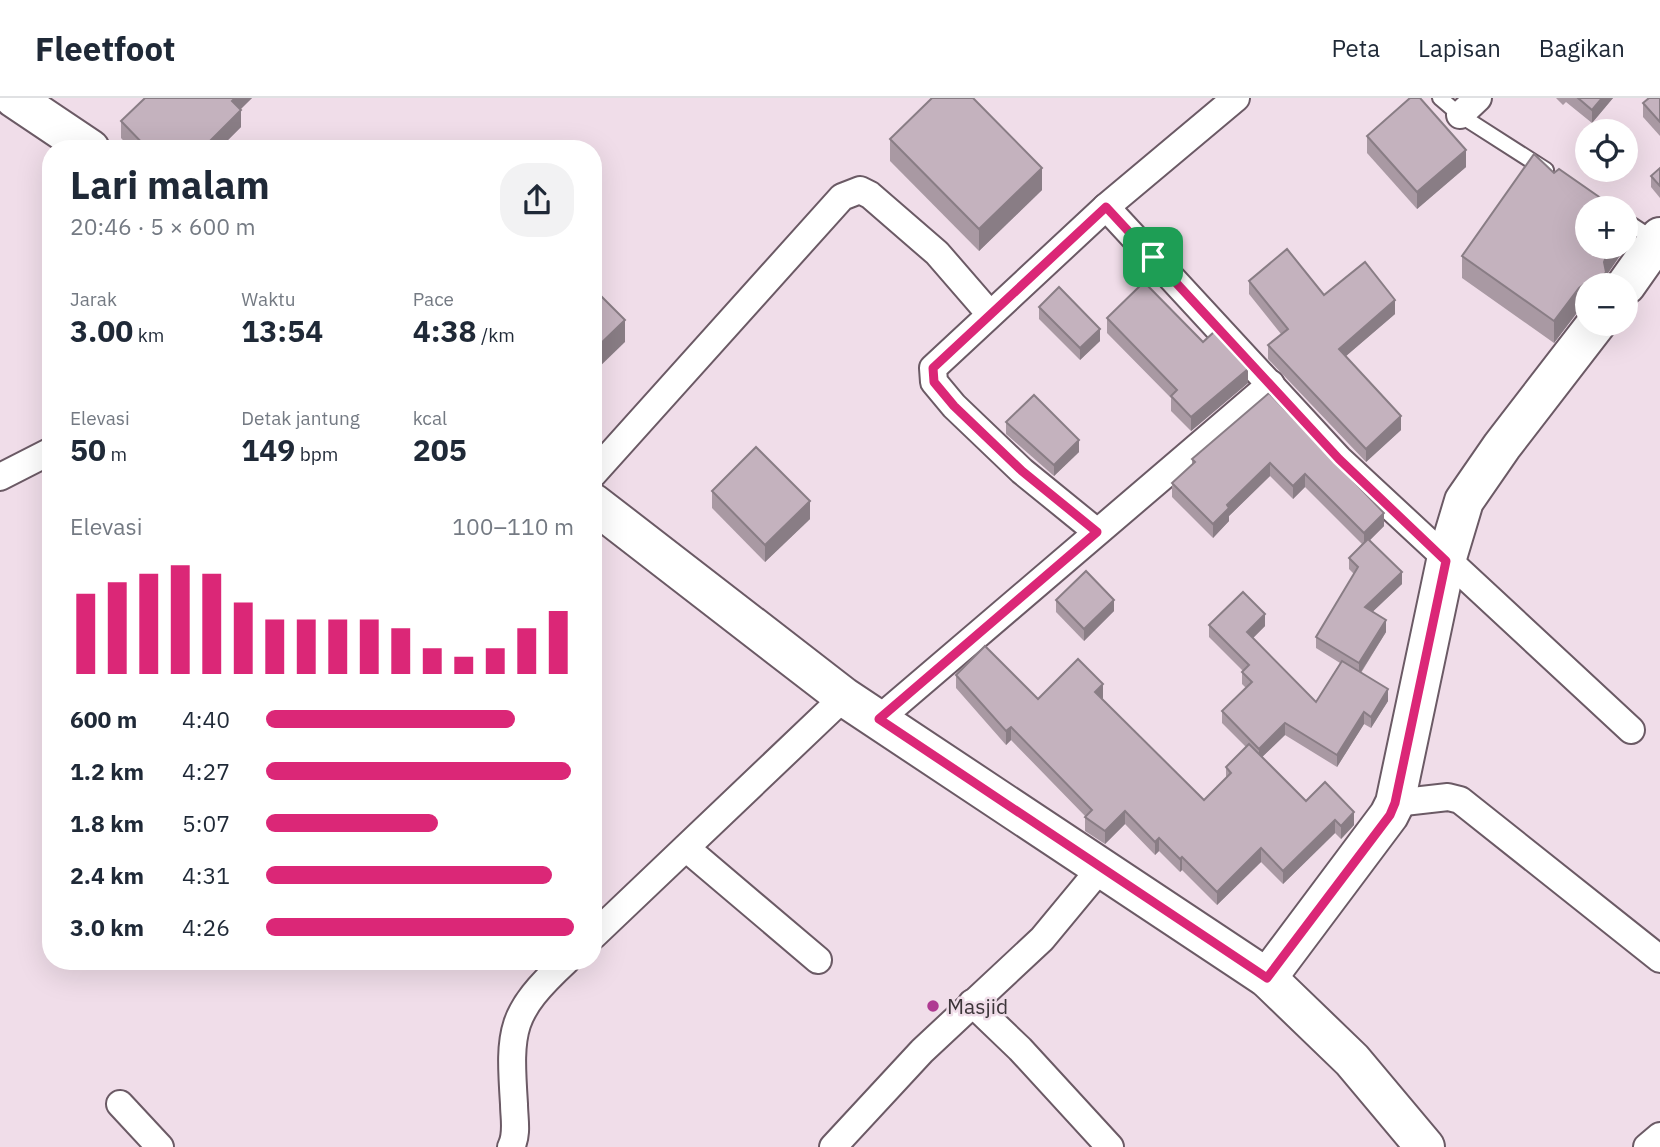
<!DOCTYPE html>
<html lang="id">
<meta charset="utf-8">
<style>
body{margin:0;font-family:"IBM Plex Sans",sans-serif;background:#f2f2f3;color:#1f2937;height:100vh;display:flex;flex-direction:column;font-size:26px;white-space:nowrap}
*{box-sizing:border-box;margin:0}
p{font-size:23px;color:#747a83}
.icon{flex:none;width:38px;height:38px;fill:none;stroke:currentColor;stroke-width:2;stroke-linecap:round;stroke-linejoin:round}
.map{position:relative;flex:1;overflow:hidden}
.side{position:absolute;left:42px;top:42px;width:560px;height:830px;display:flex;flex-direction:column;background:#fff;border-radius:28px;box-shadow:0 7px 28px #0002}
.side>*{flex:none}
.buttons{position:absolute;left:1575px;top:21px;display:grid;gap:14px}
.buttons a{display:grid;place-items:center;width:63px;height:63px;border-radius:50%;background:#fff;box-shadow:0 7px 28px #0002;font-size:35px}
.pin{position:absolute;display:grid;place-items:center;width:60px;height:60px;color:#fff;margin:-30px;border-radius:14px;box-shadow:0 4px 10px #0006}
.round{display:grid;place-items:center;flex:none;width:74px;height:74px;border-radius:28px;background:#f2f2f3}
.overview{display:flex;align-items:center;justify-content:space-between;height:119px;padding:0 28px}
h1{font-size:38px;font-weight:700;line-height:52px}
.figures{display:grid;grid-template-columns:repeat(3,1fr);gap:10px;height:119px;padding:7px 28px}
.figures div{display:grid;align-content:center}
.figures b{font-size:30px;font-weight:700}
.figures small{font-size:19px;font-weight:400}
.figures p{font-size:19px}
.chart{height:196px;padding:14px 28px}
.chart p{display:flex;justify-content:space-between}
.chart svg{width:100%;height:126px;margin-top:7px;stroke:#db2777;stroke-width:6}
ul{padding:0 28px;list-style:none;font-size:23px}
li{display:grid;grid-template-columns:112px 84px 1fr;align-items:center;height:52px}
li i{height:18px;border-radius:9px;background:#db2777}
header{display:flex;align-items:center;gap:42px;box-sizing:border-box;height:98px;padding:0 35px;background:#fff;border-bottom:2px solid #e0e1e3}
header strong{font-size:33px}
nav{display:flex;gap:38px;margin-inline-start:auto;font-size:24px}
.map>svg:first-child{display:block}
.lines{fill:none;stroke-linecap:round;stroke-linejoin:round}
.lane-casing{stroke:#6b5a65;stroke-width:18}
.street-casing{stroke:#6b5a65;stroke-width:30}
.secondary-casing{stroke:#6b5a65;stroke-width:42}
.lane{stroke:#fff;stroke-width:14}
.street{stroke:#fff;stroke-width:26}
.secondary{stroke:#fff;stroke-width:38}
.wall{fill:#a999a3}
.shaded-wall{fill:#897d85}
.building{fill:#c4b2be;stroke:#897d85;stroke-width:2}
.route-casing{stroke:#fff;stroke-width:14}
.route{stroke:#db2777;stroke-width:9}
.poi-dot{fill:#af3a92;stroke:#f0dde9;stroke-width:2.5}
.labels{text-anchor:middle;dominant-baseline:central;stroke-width:5;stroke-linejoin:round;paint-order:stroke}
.poi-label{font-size:21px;fill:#3c3539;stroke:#f0dde9;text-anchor:start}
</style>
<header>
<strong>Fleetfoot</strong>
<nav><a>Peta</a><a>Lapisan</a><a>Bagikan</a></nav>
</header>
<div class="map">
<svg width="1660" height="1049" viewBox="0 0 1660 1049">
<rect width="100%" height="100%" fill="#f0dde9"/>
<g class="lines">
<g class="lane-casing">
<g id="lane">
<path d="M 1440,0 L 1460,17 L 1546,72"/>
<path d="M 1626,123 L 1655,142"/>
</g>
</g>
<g class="street-casing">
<g id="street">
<path d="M 1236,0 L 1106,109 L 1339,361 L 1631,632"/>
<path d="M 1460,17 L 1478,0"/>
<path d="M 593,376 L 842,99 L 860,92 L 870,97 L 937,155 L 989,215"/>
<path d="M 0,379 L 51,353"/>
<path d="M 1097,434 L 1022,373 L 954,308 L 934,284 L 933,270 L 1106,109"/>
<path d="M 879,621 L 1271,286"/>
<path d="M 1395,705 L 1448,699 L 1460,702 L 1660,861"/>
<path d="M 686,750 L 818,862"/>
<path d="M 593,838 L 844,599"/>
<path d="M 972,905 L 1020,951 L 1110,1049"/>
<path d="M 120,1006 L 160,1049"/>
<path d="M 511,1049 C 518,1036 514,1020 514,1006 C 509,931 510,915 566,863"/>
<path d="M 833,1049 L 922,953 L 1042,841 L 1100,771"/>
<path d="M 1647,1049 L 1660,1038"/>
</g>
</g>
<g class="secondary-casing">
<g id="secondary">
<path d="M 14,0 L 90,51"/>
<path d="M 1626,187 L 1660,139"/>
<path d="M 593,405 L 844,599 L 1267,880 L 1352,962 L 1425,1049"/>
<path d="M 1267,880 L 1389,717 L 1395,705 L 1446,463 L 1464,403 L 1502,348 L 1596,226"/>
</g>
</g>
<use href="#lane" class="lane"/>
<use href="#street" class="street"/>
<use href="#secondary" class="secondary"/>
</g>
<g class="wall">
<path d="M 252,0 L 240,11 L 241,29 L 219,51 L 131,51 L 121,40 L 121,23 Z"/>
<path d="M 1556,0 L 1613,0 L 1592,25 L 1566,4 L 1563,7 Z"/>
<path d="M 1660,0 L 1660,38 L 1643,19 L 1643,5 Z"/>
<path d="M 1367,38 L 1466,69 L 1417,111 L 1367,55 Z"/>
<path d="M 890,41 L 1042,92 L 979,153 L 890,63 Z"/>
<path d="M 1660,70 L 1660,100 L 1651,89 L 1651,78 Z"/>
<path d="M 1554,75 L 1630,143 L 1608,175 L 1606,179 L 1606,187 L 1587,187 L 1579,212 L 1554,245 L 1462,180 L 1462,158 Z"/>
<path d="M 1249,183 L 1324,197 L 1395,216 L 1346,258 L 1401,332 L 1366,364 L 1268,261 L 1268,247 L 1281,236 L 1249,196 Z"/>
<path d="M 1039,209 L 1100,243 L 1080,262 L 1039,221 Z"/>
<path d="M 1107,220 L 1203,244 L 1248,285 L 1191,333 L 1171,313 L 1171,300 L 1107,235 Z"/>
<path d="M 1269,295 L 1384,428 L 1370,442 L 1402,486 L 1372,514 L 1386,534 L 1361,575 L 1388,603 L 1371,630 L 1364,626 L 1337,669 L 1285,637 L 1262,659 L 1306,703 L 1354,727 L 1341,741 L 1335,735 L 1283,786 L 1261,764 L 1217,807 L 1182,772 L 1180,774 L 1159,753 L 1155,757 L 1125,726 L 1105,746 L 1085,733 L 1085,718 L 1011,642 L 1006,647 L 956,590 L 956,577 L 1038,601 L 1103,600 L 1102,601 L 1204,702 L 1226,680 L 1226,669 L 1246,649 L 1222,625 L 1222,613 L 1246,590 L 1242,586 L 1242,574 L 1243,573 L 1209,539 L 1209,527 L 1265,528 L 1253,540 L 1316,604 L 1340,565 L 1316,550 L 1316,539 L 1354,476 L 1349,471 L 1349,460 L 1362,446 L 1305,389 L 1293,401 L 1270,378 L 1229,418 L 1229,423 L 1213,440 L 1172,399 L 1172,385 L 1192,366 L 1192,361 Z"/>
<path d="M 1006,324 L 1079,354 L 1054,378 L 1006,336 Z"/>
<path d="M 712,393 L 810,421 L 765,464 L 712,410 Z"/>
<path d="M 1056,502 L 1114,513 L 1084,543 L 1056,514 Z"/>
</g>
<g class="shaded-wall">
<path d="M 235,0 L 252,0 L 232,20 L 232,3 Z"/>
<path d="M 1602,0 L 1613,0 L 1592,25 L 1592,12 Z"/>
<path d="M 241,12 L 241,29 L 219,51 L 202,51 Z"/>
<path d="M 1466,52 L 1466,69 L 1417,111 L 1417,94 Z"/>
<path d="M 1042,70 L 1042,92 L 979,153 L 979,131 Z"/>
<path d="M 1630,121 L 1630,143 L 1608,175 L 1606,179 L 1606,187 L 1600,187 L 1604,164 L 1608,153 L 1611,149 L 1626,149 L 1626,127 Z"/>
<path d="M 1588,183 L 1588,187 L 1587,187 L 1587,206 L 1579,212 L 1554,245 L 1554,223 L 1579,190 Z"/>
<path d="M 1395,202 L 1395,216 L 1339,264 L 1339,251 Z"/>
<path d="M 625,222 L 625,244 L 593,275 L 593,253 Z"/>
<path d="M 1100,231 L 1100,243 L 1080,262 L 1080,250 Z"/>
<path d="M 1248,271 L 1248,285 L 1191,333 L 1191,319 Z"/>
<path d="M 1401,318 L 1401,332 L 1366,364 L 1366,351 Z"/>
<path d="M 1079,342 L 1079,354 L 1054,378 L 1054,367 Z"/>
<path d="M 1270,365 L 1270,378 L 1229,418 L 1229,423 L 1213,440 L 1213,426 L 1227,407 Z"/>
<path d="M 1305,376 L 1305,389 L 1293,401 L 1293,388 Z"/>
<path d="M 810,403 L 810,421 L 765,464 L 765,447 Z"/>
<path d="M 1384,415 L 1384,428 L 1364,448 L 1364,435 Z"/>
<path d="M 1402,474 L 1402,486 L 1365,521 L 1365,509 Z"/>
<path d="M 1114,502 L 1114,513 L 1084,543 L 1084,531 Z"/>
<path d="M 1265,516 L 1265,528 L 1247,546 L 1247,534 Z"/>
<path d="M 1386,522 L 1386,534 L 1359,577 L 1359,565 Z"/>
<path d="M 1103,586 L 1103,600 L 1095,608 L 1095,594 Z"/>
<path d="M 1388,591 L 1388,603 L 1371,630 L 1371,619 Z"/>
<path d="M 1364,614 L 1364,626 L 1337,669 L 1337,657 Z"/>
<path d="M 1285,625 L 1285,637 L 1259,662 L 1259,651 Z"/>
<path d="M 1011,629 L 1011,642 L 1006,647 L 1006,633 Z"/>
<path d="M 1125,713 L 1125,726 L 1105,746 L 1105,733 Z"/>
<path d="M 1354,714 L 1354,727 L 1341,741 L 1341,728 Z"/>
<path d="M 1335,722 L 1335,735 L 1283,786 L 1283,773 Z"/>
<path d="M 1159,740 L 1159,753 L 1155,757 L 1155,744 Z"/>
<path d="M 1261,750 L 1261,764 L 1217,807 L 1217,794 Z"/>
<path d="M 1182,759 L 1182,772 L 1180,774 L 1180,761 Z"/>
</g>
<g class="building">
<path d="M 145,0 L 235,0 L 232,3 L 241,12 L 202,51 L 148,51 L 121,23 Z"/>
<path d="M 932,0 L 973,0 L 1042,70 L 979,131 L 890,41 Z"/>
<path d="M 1410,0 L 1420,0 L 1466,52 L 1417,94 L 1367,38 Z"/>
<path d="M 1578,0 L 1602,0 L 1592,12 Z"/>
<path d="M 1649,0 L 1660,0 L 1660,24 L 1643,5 Z"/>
<path d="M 268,44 L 274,51 L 261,51 Z"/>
<path d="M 1534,56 L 1554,75 L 1559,71 L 1615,110 L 1587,110 L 1587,149 L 1611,149 L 1608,153 L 1604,164 L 1606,174 L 1600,183 L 1588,183 L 1579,190 L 1554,223 L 1462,158 Z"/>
<path d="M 1660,70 L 1660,88 L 1651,78 Z"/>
<path d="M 1626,118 L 1630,121 L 1626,127 Z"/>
<path d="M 1287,151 L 1324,197 L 1365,164 L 1395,202 L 1339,251 L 1401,318 L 1366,351 L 1268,247 L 1288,231 L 1249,183 Z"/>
<path d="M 1144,184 L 1203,244 L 1214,234 L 1248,271 L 1191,319 L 1171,298 L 1177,292 L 1107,220 Z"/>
<path d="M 1059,189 L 1100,231 L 1080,250 L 1039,209 Z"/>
<path d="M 593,190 L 625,222 L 593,253 Z"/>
<path d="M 1269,295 L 1384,415 L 1364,435 L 1305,376 L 1293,388 L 1270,365 L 1227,407 L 1229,410 L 1213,426 L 1172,385 L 1195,364 L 1192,361 Z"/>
<path d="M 1034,297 L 1079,342 L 1054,367 L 1006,324 Z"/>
<path d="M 756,349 L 810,403 L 765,447 L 712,393 Z"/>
<path d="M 1368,441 L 1402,474 L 1365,509 L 1386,522 L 1359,565 L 1316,539 L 1358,469 L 1349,460 Z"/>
<path d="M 1086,473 L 1114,502 L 1084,531 L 1056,502 Z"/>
<path d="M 1243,494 L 1265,516 L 1247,534 L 1316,604 L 1342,563 L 1388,591 L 1371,619 L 1364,614 L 1337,657 L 1285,625 L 1259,651 L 1222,613 L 1252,584 L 1242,574 L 1249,567 L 1209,527 Z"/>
<path d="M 985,548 L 1038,601 L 1078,561 L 1103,586 L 1095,594 L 1204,702 L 1231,675 L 1226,669 L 1249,646 L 1306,703 L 1325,684 L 1354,714 L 1341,728 L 1335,722 L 1283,773 L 1261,750 L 1217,794 L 1182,759 L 1180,761 L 1159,740 L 1155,744 L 1125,713 L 1105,733 L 1085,719 L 1092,712 L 1011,629 L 1006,633 L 956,577 Z"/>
</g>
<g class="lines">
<g class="route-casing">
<path id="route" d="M 1106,109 L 1339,361 L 1446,463 L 1395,705 L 1390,717 L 1267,880 L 879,621 L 1097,434 L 1022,373 L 954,308 L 934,284 L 933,270 Z"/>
</g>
<use href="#route" class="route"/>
</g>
<circle class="poi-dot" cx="933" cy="908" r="7"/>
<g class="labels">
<g class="poi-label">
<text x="947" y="908">Masjid</text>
</g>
</g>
</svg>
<div class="buttons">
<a><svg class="icon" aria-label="locate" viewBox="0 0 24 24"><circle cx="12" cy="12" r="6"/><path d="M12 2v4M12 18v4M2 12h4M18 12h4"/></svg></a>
<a>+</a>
<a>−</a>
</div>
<div class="pin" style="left:1153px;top:159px;background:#1e9e55"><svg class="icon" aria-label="arrive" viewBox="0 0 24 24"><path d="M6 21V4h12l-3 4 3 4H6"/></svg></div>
<section class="side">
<div class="overview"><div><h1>Lari malam</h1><p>20:46 · 5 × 600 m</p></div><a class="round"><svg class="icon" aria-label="share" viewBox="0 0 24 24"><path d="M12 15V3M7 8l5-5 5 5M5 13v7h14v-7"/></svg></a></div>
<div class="figures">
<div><p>Jarak</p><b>3.00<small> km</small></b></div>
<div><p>Waktu</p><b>13:54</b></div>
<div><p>Pace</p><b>4:38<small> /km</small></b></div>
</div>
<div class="figures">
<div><p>Elevasi</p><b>50<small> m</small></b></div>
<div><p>Detak jantung</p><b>149<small> bpm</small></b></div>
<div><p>kcal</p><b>205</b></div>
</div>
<div class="chart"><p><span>Elevasi</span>100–110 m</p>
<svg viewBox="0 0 160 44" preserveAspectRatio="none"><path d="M5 44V16M15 44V12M25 44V9M35 44V6M45 44V9M55 44V19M65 44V25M75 44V25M85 44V25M95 44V25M105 44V28M115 44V35M125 44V38M135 44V35M145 44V28M155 44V22"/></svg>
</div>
<ul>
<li><b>600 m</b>4:40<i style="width:81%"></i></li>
<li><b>1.2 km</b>4:27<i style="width:99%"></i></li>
<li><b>1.8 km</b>5:07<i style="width:56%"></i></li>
<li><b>2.4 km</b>4:31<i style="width:93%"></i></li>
<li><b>3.0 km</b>4:26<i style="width:100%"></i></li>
</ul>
</section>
</div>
